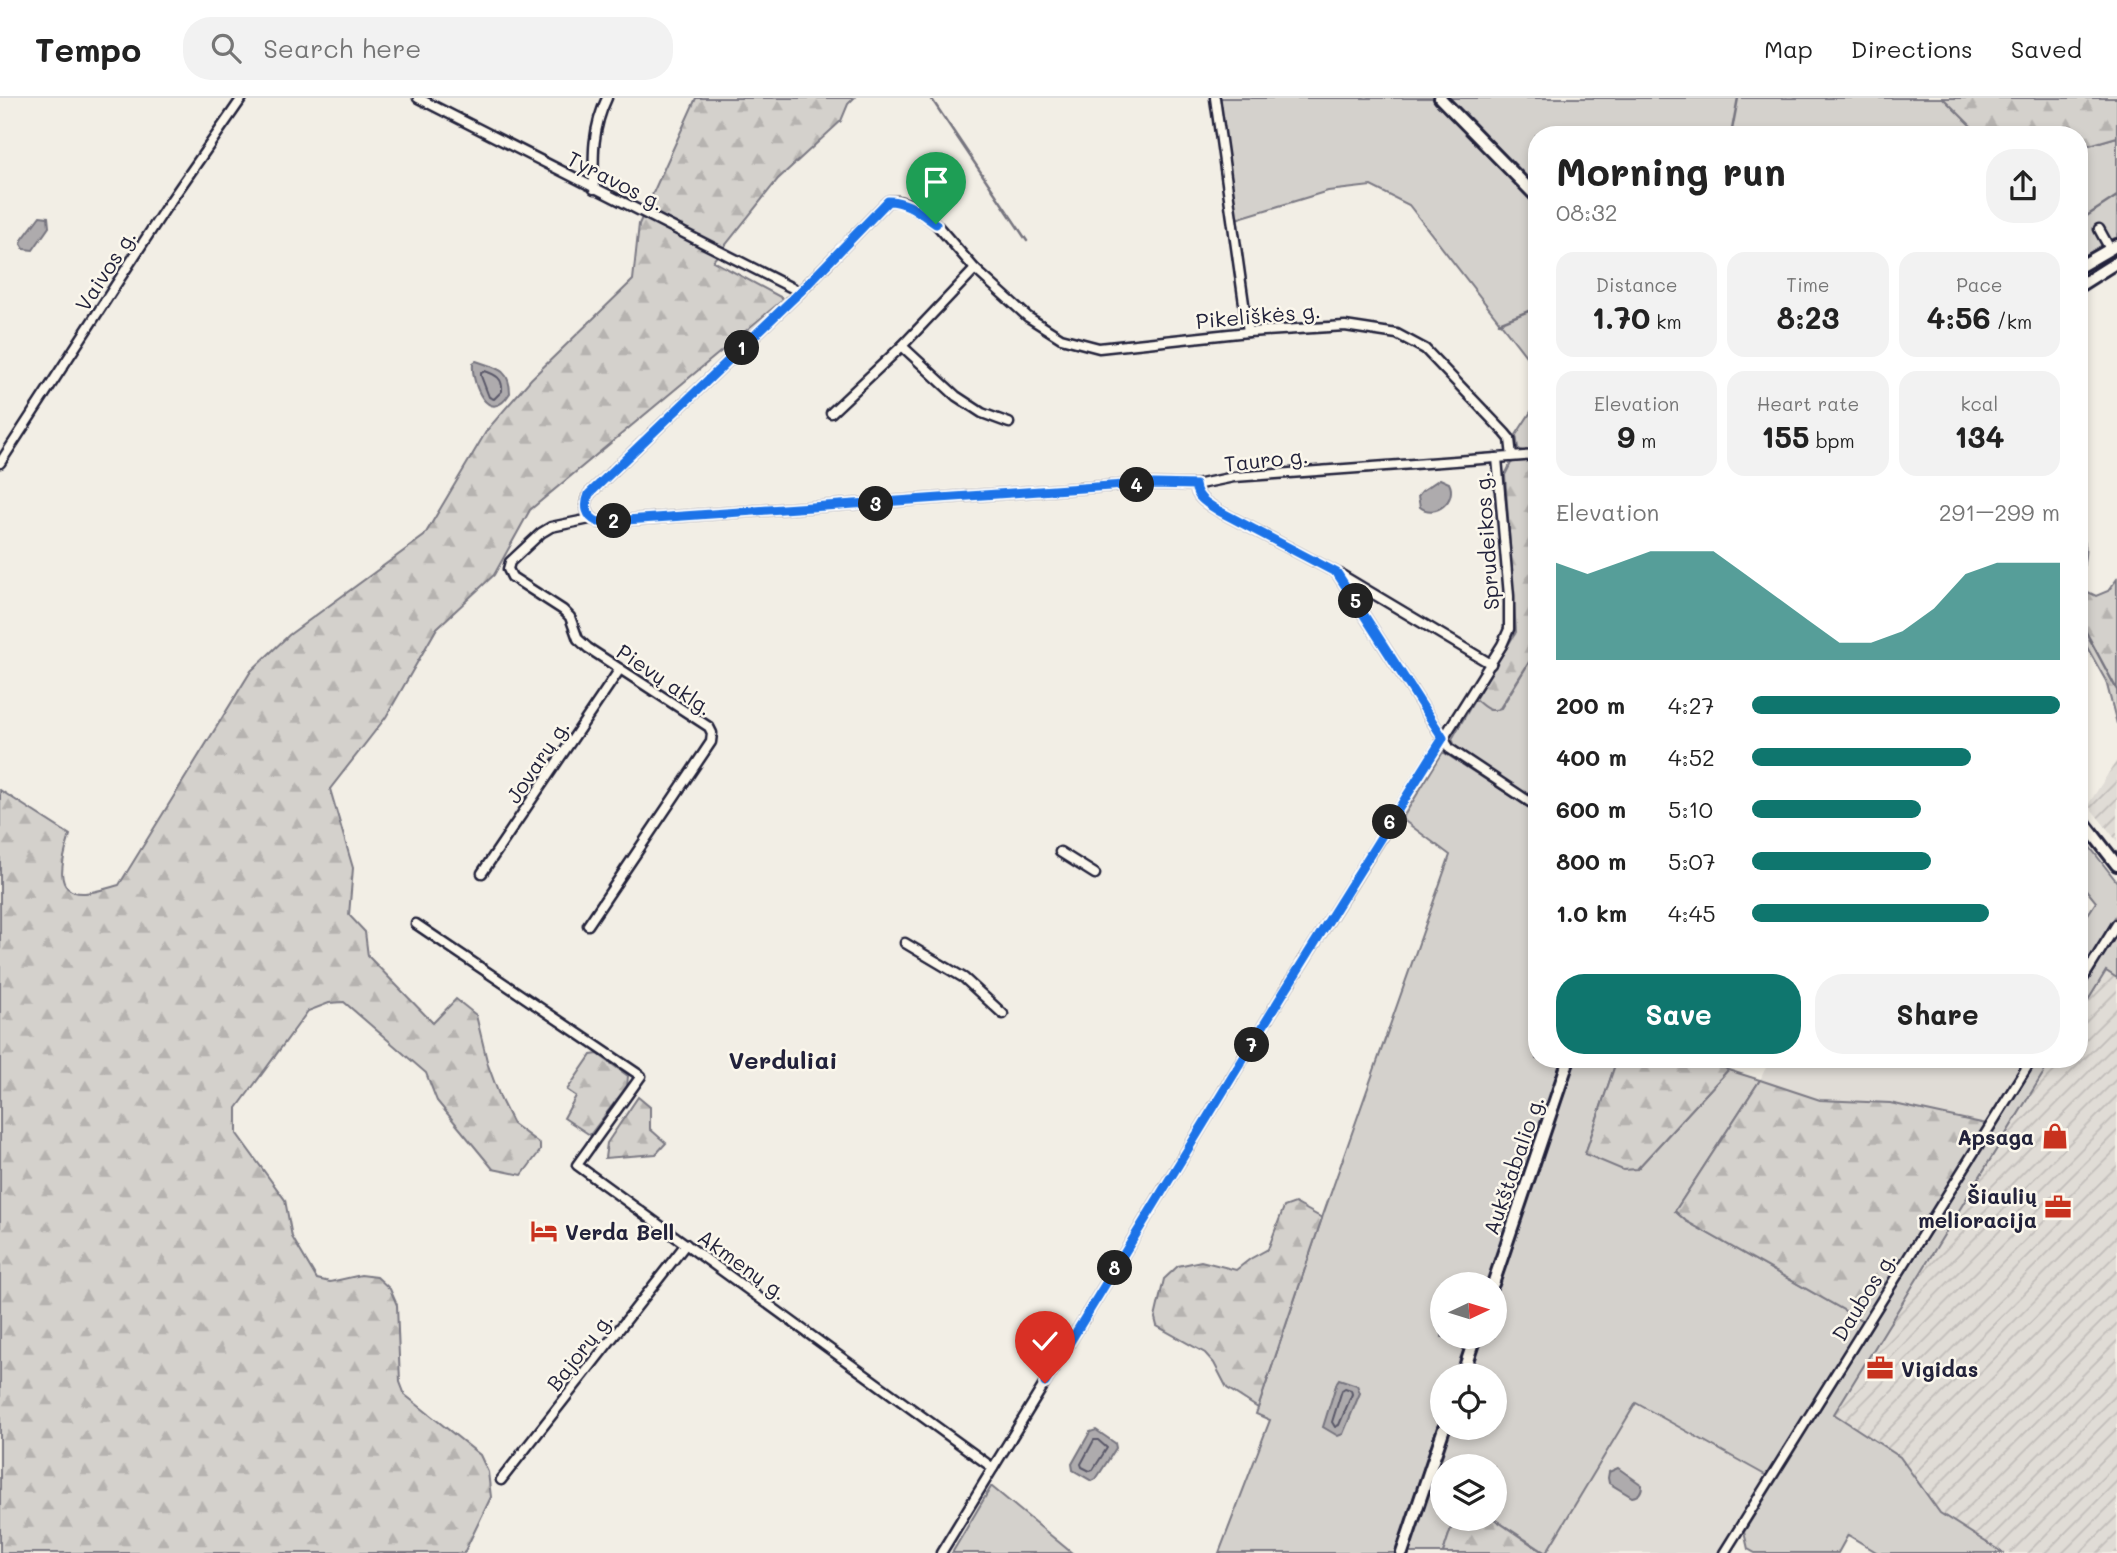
<!DOCTYPE html>
<meta charset="utf-8">
<style>
body{margin:0;font-family:Mali,sans-serif;background:#f2f2f2;color:#222;height:100vh;display:flex;flex-direction:column;font-size:26px;white-space:nowrap}
*{box-sizing:border-box;margin:0}
p{font-size:23px;color:#767676}
.icon{flex:none;width:38px;height:38px;fill:none;stroke:currentColor;stroke-width:2;stroke-linecap:round;stroke-linejoin:round}
.map{position:relative;flex:1;overflow:hidden}
.panel{position:absolute;left:1528px;top:28px;width:560px;height:942px;display:flex;flex-direction:column;background:#fff;border-radius:28px;box-shadow:0 4px 10px #0003}
.panel>*{flex:none}
.needle{width:46px;rotate:86deg}
.fabs{position:absolute;left:1430px;top:1174px;display:grid;gap:14px}
.fabs a{display:grid;place-items:center;width:77px;height:77px;border-radius:50%;background:#fff;box-shadow:0 4px 10px #0003;font-size:35px}
.pin{position:absolute;display:grid;place-items:center;width:60px;height:60px;color:#fff;margin:-72px -30px;border-radius:50% 50% 50% 0;rotate:-45deg;box-shadow:0 0 7px #0007}
.pin .icon{rotate:45deg}
.km{position:absolute;width:35px;height:35px;margin:-18px;border-radius:50%;background:#222;color:#fff;font-size:19px;line-height:35px;text-align:center}
.round{display:grid;place-items:center;flex:none;width:74px;height:74px;border-radius:28px;background:#f2f2f2}
.headline{display:flex;align-items:center;justify-content:space-between;height:119px;padding:0 28px}
h1{font-size:38px;font-weight:700;line-height:52px}
.metrics{display:grid;grid-template-columns:repeat(3,1fr);gap:10px;height:119px;padding:7px 28px}
.metrics div{display:grid;align-content:center;border-radius:18px;background:#f2f2f2;text-align:center}
.metrics b{font-size:30px;font-weight:700}
.metrics small{font-size:19px;font-weight:400}
.metrics p{font-size:19px}
.chart{height:196px;padding:14px 28px}
.chart p{display:flex;justify-content:space-between}
.chart svg{width:100%;height:126px;margin-top:7px;fill:#0f766e;opacity:.7}
.button{display:flex;gap:14px;margin-top:auto;padding:14px 28px}
.button a{flex:1;height:80px;border-radius:28px;background:#0f766e;color:#fff;font-size:28px;font-weight:700;line-height:80px;text-align:center}
.button a+a{background:#f2f2f2;color:#222}
ul{padding:0 28px;list-style:none;font-size:23px}
li{display:grid;grid-template-columns:112px 84px 1fr;align-items:center;height:52px}
li i{height:18px;border-radius:9px;background:#0f766e}
header{display:flex;align-items:center;gap:42px;box-sizing:border-box;height:98px;padding:0 35px;background:#fff;border-bottom:2px solid #e0e0e0}
header strong{font-size:33px}
nav{display:flex;gap:38px;margin-inline-start:auto;font-size:24px}
.search{width:490px;height:63px;background:#f2f2f2;display:flex;align-items:center;gap:18px;box-sizing:border-box;padding:0 24px;border-radius:28px;color:#767676;font-size:26px}
.map>svg:first-child{display:block}
.built{fill:#e0dcd6}
.industrial{fill:url(#industrial-furrows)}
.grass{fill:#d4d1cc;stroke:#7b7a84;stroke-width:2}
.forest{fill:url(#forest-firs);stroke:#7b7a84;stroke-width:2}
.water{fill:#aeabad;stroke:#76747f;stroke-width:2}
.lines{fill:none;stroke-linecap:round;stroke-linejoin:round}
.shore{stroke:#5a5969;stroke-width:2}
.stream{stroke:#76747f;stroke-width:2.5}
.minor-casing{stroke:#22223b;stroke-width:13}
.secondary-casing{stroke:#22223b;stroke-width:16}
.minor{stroke:#fbf7ec;stroke-width:8}
.secondary{stroke:#fbf7ec;stroke-width:10}
.route-casing{stroke:#fff;stroke-width:14}
.route{stroke:#1a73e8;stroke-width:9}
.labels{text-anchor:middle;dominant-baseline:central;stroke-width:5;stroke-linejoin:round;paint-order:stroke}
.street-label{font-size:21px;fill:#22223b;stroke:#fbf7ec}
.poi-label{font-size:21px;font-weight:bold;fill:#22223b;stroke:#fbf7ec;text-anchor:end}
.quarter-label{font-size:24px;font-weight:bold;fill:#22223b;stroke:#fbf7ec}
</style>
<header>
<strong>Tempo</strong>
<div class="search"><svg class="icon" aria-label="search" viewBox="0 0 24 24"><circle cx="10" cy="10" r="6"/><path d="M15 15l6 6"/></svg>Search here</div>
<nav><a>Map</a><a>Directions</a><a>Saved</a></nav>
</header>
<div class="map">
<svg width="2117" height="1455" viewBox="0 0 2117 1455">
<defs>
<pattern id="industrial-furrows" width="10" height="10" patternUnits="userSpaceOnUse" patternTransform="scale(1.75)"><rect width="10" height="10" fill="#e0dcd6"/><path d="M-1 1l2-2M0 10L10 0M9 11l2-2" fill="none" stroke="#c0bcb9"/></pattern>
<pattern id="forest-firs" width="22" height="20" patternUnits="userSpaceOnUse" patternTransform="scale(1.75)"><rect width="22" height="20" fill="#d4d1cc"/><path d="M5 1l3.5 6h-7zM16 11l3.5 6h-7z" fill="#b6b3b0"/></pattern>
</defs>
<rect width="100%" height="100%" fill="#f2eee5"/>
<filter id="ink" filterUnits="userSpaceOnUse"><feTurbulence type="fractalNoise" baseFrequency=".0143" numOctaves="2"/><feDisplacementMap in="SourceGraphic" scale="14" xChannelSelector="R" yChannelSelector="G"/><feConvolveMatrix kernelMatrix="1 2 1 2 8 2 1 2 1" color-interpolation-filters="sRGB"/></filter>
<g filter="url(#ink)">
<g class="built">
<path d="M 1770,961 L 2026,961 L 1986,1026 L 1890,1005 L 1820,1002 L 1760,982 Z"/>
<path d="M 1636,1305 L 1767,1378 L 1718,1455 L 1546,1455 Z"/>
</g>
<g class="industrial">
<path d="M 2117,662 L 2117,743 L 2088,707 Z"/>
<path d="M 2106,873 L 2117,880 L 2117,1455 L 2003,1455 L 1940,1415 L 1899,1359 L 1834,1316 L 2052,961 L 2079,961 L 2079,917 Z"/>
</g>
<g class="grass">
<path d="M 1220,0 L 1432,0 L 1536,105 L 1536,271 L 1409,107 L 1371,88 L 1328,93 L 1236,121 Z"/>
<path d="M 1450,0 L 1943,0 L 1980,37 L 1536,37 L 1536,88 Z"/>
<path d="M 2117,39 L 2117,141 L 2079,162 L 2079,50 Z"/>
<path d="M 1536,306 L 1536,354 L 1523,354 L 1518,350 L 1516,337 Z"/>
<path d="M 1536,553 L 1536,703 L 1456,650 L 1452,641 L 1475,601 L 1490,612 L 1501,610 Z"/>
<path d="M 1443,654 L 1536,714 L 1536,961 L 1563,961 L 1487,1186 L 1442,1186 L 1442,1239 L 1469,1239 L 1456,1277 L 1442,1278 L 1442,1320 L 1396,1455 L 1219,1455 L 1270,1322 L 1256,1316 L 1322,1120 L 1450,757 L 1402,721 Z"/>
<path d="M 2079,735 L 2117,784 L 2117,816 L 2079,877 L 2079,830 L 2096,804 L 2079,783 Z"/>
<path d="M 2117,834 L 2117,880 L 2106,873 L 2079,917 L 2079,895 Z"/>
<path d="M 1575,961 L 1617,961 L 1585,1056 L 1637,1071 L 1728,972 L 1760,982 L 1675,1113 L 1686,1123 L 1863,1223 L 1767,1378 L 1636,1305 L 1546,1455 L 1494,1421 L 1494,1368 L 1442,1368 L 1442,1421 L 1454,1421 L 1443,1455 L 1408,1455 L 1450,1330 L 1494,1330 L 1494,1278 L 1468,1277 L 1481,1239 L 1494,1239 L 1495,1198 Z"/>
<path d="M 2038,961 L 2052,961 L 1834,1316 L 1900,1359 L 1940,1415 L 2003,1455 L 1878,1455 L 1848,1437 L 1838,1455 L 1755,1455 L 1748,1451 L 1744,1434 Z"/>
<path d="M 991,1389 L 992,1389 L 1072,1455 L 952,1455 Z"/>
</g>
<g class="forest">
<path d="M 696,0 L 854,0 L 848,6 L 841,23 L 778,81 L 713,163 L 784,201 L 530,412 L 494,477 L 437,530 L 386,619 L 330,691 L 353,770 L 349,817 L 365,834 L 368,858 L 433,925 L 456,901 L 476,917 L 488,967 L 501,1002 L 513,1026 L 540,1046 L 540,1053 L 522,1077 L 493,1071 L 437,1003 L 426,975 L 344,904 L 329,905 L 308,913 L 237,1010 L 237,1036 L 285,1102 L 292,1139 L 317,1181 L 330,1184 L 361,1177 L 377,1179 L 390,1191 L 397,1207 L 400,1284 L 405,1297 L 480,1357 L 488,1374 L 491,1399 L 464,1455 L 0,1455 L 0,692 L 70,737 C 64,757 50,797 85,795 C 96,794 108,790 119,787 L 251,573 L 289,537 L 424,438 L 487,332 L 531,281 L 633,182 L 639,126 Z"/>
<path d="M 1943,0 L 2117,0 L 2117,39 L 2079,50 L 2079,37 L 1980,37 Z"/>
<path d="M 1536,362 L 1536,553 L 1500,610 C 1490,616 1483,608 1475,601 L 1516,534 L 1505,377 L 1512,363 Z"/>
<path d="M 2079,434 C 2092,449 2081,465 2083,481 C 2083,485 2085,489 2086,493 L 2096,498 L 2108,493 L 2117,481 L 2117,626 L 2106,583 L 2079,535 Z"/>
<path d="M 598,956 L 628,978 L 627,988 L 590,1037 L 564,1020 L 576,998 L 567,992 L 591,957 Z"/>
<path d="M 1617,961 L 1711,961 L 1728,972 L 1637,1071 L 1623,1072 L 1585,1056 Z"/>
<path d="M 1760,982 L 1820,1002 L 1890,1005 L 1986,1026 L 1863,1223 L 1686,1123 L 1675,1113 Z"/>
<path d="M 638,999 L 650,1009 L 650,1031 L 666,1045 L 656,1056 L 605,1060 L 607,1045 Z"/>
<path d="M 1295,1105 L 1322,1120 L 1258,1310 L 1227,1290 L 1214,1265 L 1205,1255 L 1157,1228 L 1155,1220 L 1164,1181 L 1178,1168 L 1201,1163 L 1236,1172 L 1250,1161 L 1268,1151 L 1284,1109 Z"/>
<path d="M 1454,1421 L 1494,1421 L 1544,1455 L 1443,1455 Z"/>
</g>
<g class="water">
<path d="M 40,118 L 48,119 L 49,129 L 33,152 L 24,151 L 21,146 L 22,142 Z"/>
<path d="M 476,263 C 495,270 510,270 510,295 C 489,329 471,286 473,265 Z"/>
<path d="M 1440,381 L 1449,385 C 1458,402 1435,421 1420,409 L 1418,398 L 1422,393 Z"/>
<path d="M 1339,1281 L 1357,1287 L 1360,1295 L 1343,1336 L 1338,1338 L 1323,1329 L 1337,1284 Z"/>
<path d="M 1096,1332 L 1115,1345 L 1116,1350 L 1096,1381 L 1092,1383 L 1073,1372 L 1072,1366 L 1090,1334 Z"/>
<path d="M 1618,1370 L 1642,1387 C 1642,1394 1639,1398 1632,1399 L 1609,1385 L 1608,1380 L 1609,1374 Z"/>
</g>
<g class="lines">
<g class="shore">
<path d="M 485,273 C 496,277 503,280 502,293 L 494,301 L 489,299 L 481,278 L 481,275 Z"/>
<path d="M 1345,1290 L 1351,1292 L 1352,1296 L 1339,1327 L 1335,1329 L 1332,1324 L 1342,1292 Z"/>
<path d="M 1094,1342 L 1098,1342 L 1107,1350 L 1093,1372 L 1090,1373 L 1082,1369 L 1081,1366 Z"/>
</g>
<g class="stream">
<path d="M 931,0 L 1027,143"/>
<path d="M 1731,37 L 1738,0"/>
<path d="M 2079,123 L 2117,98"/>
<path d="M 1499,225 L 1536,210"/>
<path d="M 2079,521 L 2117,592"/>
</g>
<g class="minor-casing">
<g id="minor">
<path d="M 418,0 L 800,194"/>
<path d="M 1215,0 L 1248,234"/>
<path d="M 594,91 C 593,58 592,31 607,0"/>
<path d="M 2099,131 L 2110,151"/>
<path d="M 902,248 L 956,298 L 982,315 L 1009,325"/>
<path d="M 831,315 L 902,248 L 975,171"/>
<path d="M 1512,359 L 1510,341 L 1505,335 L 1425,251 L 1397,236 L 1345,228 L 1248,234 L 1099,250 L 1061,240 L 1028,219 L 975,171 L 936,126 L 909,106 L 898,103 L 888,103 L 800,194 L 589,396 C 584,408 586,419 598,424 L 1124,387 L 1154,386 L 1195,387 L 1234,379 L 1536,357"/>
<path d="M 0,365 L 165,111 L 242,0"/>
<path d="M 1195,387 C 1197,401 1208,406 1219,413 L 1337,475 L 1450,651 L 1536,708"/>
<path d="M 1340,476 L 1491,566"/>
<path d="M 1060,754 L 1095,776"/>
<path d="M 482,775 L 620,571"/>
<path d="M 416,826 L 641,978 L 577,1067 L 993,1370"/>
<path d="M 588,827 L 711,644 L 712,635 L 709,629 L 588,550 L 578,541 L 570,519 L 563,512 L 512,479 L 508,471 L 510,464 L 541,435 L 551,429 L 590,421"/>
<path d="M 905,845 L 964,880 L 1003,916"/>
<path d="M 2079,887 L 2117,826"/>
<path d="M 501,1382 L 686,1146"/>
<path d="M 941,1455 L 1284,894 L 1502,547 L 1509,531 L 1509,498 L 1497,360"/>
<path d="M 1724,1455 L 2032,961"/>
</g>
</g>
<g class="secondary-casing">
<g id="secondary">
<path d="M 1440,0 L 1536,98"/>
<path d="M 2079,169 L 2117,147"/>
<path d="M 2079,188 L 2117,164"/>
<path d="M 2079,718 L 2117,767"/>
<path d="M 1493,1186 L 1569,961"/>
<path d="M 1462,1278 L 1475,1239"/>
<path d="M 1402,1455 L 1444,1330"/>
</g>
</g>
<use href="#minor" class="minor"/>
<use href="#secondary" class="secondary"/>
</g>
</g>
<g class="lines" filter="url(#ink)">
<g class="route-casing">
<path id="route" d="M 936,126 C 920,115 908,103 888,103 L 800,194 L 589,396 C 584,408 586,419 598,424 L 1124,387 L 1154,386 L 1195,387 C 1197,401 1208,406 1219,413 L 1337,475 L 1443,640 L 1284,894 L 1045,1285"/>
</g>
<use href="#route" class="route"/>
</g>
<defs>
<g id="shop-bare" transform="scale(2.1)"><path d="M-5-2.5h2.3a2.7 3.5 0 0 1 5.4 0H5L5.5 6h-11ZM-1.5-2.5h3a1.5 2.3 0 0 0-3 0Z" fill="#c8321e" stroke="#fbf7ec" stroke-width="2.5" paint-order="stroke"/></g>
<g id="office-bare" transform="scale(2.1)"><path d="M-6-3h4V-5.5h4V-3h4V5H-6ZM-1-4.5V-3h2v-1.5ZM-6 0V1H6V0Z" fill="#c8321e" stroke="#fbf7ec" stroke-width="2.5" paint-order="stroke"/></g>
<g id="hotel-bare" transform="scale(2.1)"><path d="M-6-4.5h1.5V1H6V5H4.5V3h-9V5H-6ZM-4 0a1.8 1.8 0 1 1 3.6 0ZM.5 0V-2.5h3Q6-2.5 6 0Z" fill="#c8321e" stroke="#fbf7ec" stroke-width="2.5" paint-order="stroke"/></g>
</defs>
<g fill-rule="evenodd">
<use href="#shop-bare" x="2055" y="1038"/>
<use href="#office-bare" x="2058" y="1109"/>
<use href="#hotel-bare" x="544" y="1133"/>
<use href="#office-bare" x="1880" y="1270"/>
</g>
<g class="labels">
<g class="street-label">
<text transform="translate(616 82) rotate(27)">Tyravos g.</text>
<text transform="translate(105 172) rotate(-57)">Vaivos g.</text>
<text transform="translate(1258 217) rotate(-5)">Pikeliškės g.</text>
<text transform="translate(1266 361) rotate(-6)">Tauro g.</text>
<text transform="translate(1486 443) rotate(-94)">Sprudeikos g.</text>
<text transform="translate(665 581) rotate(34)">Pievų aklg.</text>
<text transform="translate(537 663) rotate(-56)">Jovarų g.</text>
<text transform="translate(1513 1067) rotate(-71)">Aukštabalio g.</text>
<text transform="translate(743 1166) rotate(36)">Akmenų g.</text>
<text transform="translate(1863 1198) rotate(-58)">Daubos g.</text>
<text transform="translate(579 1253) rotate(-52)">Bajorų g.</text>
</g>
<g class="poi-label">
<text x="2034" y="1038">Apsaga</text>
<text x="2037" y="1097">Šiaulių<tspan x="2037" dy="24">melioracija</tspan></text>
<text x="565" y="1133" text-anchor="start">Verda Bell</text>
<text x="1901" y="1270" text-anchor="start">Vigidas</text>
</g>
<g class="quarter-label">
<text x="783" y="961">Verduliai</text>
</g>
</g>
</svg>
<div class="fabs">
<a><svg class="needle" viewBox="-14 -14 28 28"><path d="M0-13l5 13h-10z" fill="#e53935"/><path d="M0 13l5-13h-10z" fill="#767676"/></svg></a>
<a><svg class="icon" aria-label="locate" viewBox="0 0 24 24"><circle cx="12" cy="12" r="6"/><path d="M12 2v4M12 18v4M2 12h4M18 12h4"/></svg></a>
<a><svg class="icon" aria-label="layers" viewBox="0 0 24 24"><path d="M12 4l9 5-9 5-9-5zM3 14l9 5 9-5"/></svg></a>
</div>
<div class="pin" style="left:936px;top:126px;background:#1e9e55"><svg class="icon" aria-label="arrive" viewBox="0 0 24 24"><path d="M6 21V4h12l-3 4 3 4H6"/></svg></div>
<div class="pin" style="left:1045px;top:1285px;background:#d93025"><svg class="icon" aria-label="check" viewBox="0 0 24 24"><path d="M5 12l5 5 9-10"/></svg></div>
<b class="km" style="left:742px;top:250px">1</b>
<b class="km" style="left:614px;top:423px">2</b>
<b class="km" style="left:876px;top:406px">3</b>
<b class="km" style="left:1137px;top:387px">4</b>
<b class="km" style="left:1356px;top:503px">5</b>
<b class="km" style="left:1390px;top:724px">6</b>
<b class="km" style="left:1252px;top:947px">7</b>
<b class="km" style="left:1115px;top:1170px">8</b>
<section class="panel">
<div class="headline"><div><h1>Morning run</h1><p>08:32</p></div><a class="round"><svg class="icon" aria-label="share" viewBox="0 0 24 24"><path d="M12 15V3M7 8l5-5 5 5M5 13v7h14v-7"/></svg></a></div>
<div class="metrics">
<div><p>Distance</p><b>1.70<small> km</small></b></div>
<div><p>Time</p><b>8:23</b></div>
<div><p>Pace</p><b>4:56<small> /km</small></b></div>
</div>
<div class="metrics">
<div><p>Elevation</p><b>9<small> m</small></b></div>
<div><p>Heart rate</p><b>155<small> bpm</small></b></div>
<div><p>kcal</p><b>134</b></div>
</div>
<div class="chart"><p><span>Elevation</span>291–299 m</p>
<svg viewBox="0 0 160 44" preserveAspectRatio="none"><path d="M0 44V10L10 14L20 10L30 6L40 6L50 6L60 14L70 22L80 30L90 38L100 38L110 34L120 26L130 14L140 10L150 10L160 10V44z"/></svg>
</div>
<ul>
<li><b>200 m</b>4:27<i style="width:100%"></i></li>
<li><b>400 m</b>4:52<i style="width:71%"></i></li>
<li><b>600 m</b>5:10<i style="width:55%"></i></li>
<li><b>800 m</b>5:07<i style="width:58%"></i></li>
<li><b>1.0 km</b>4:45<i style="width:77%"></i></li>
</ul>
<div class="button"><a>Save</a><a>Share</a></div>
</section>
</div>
